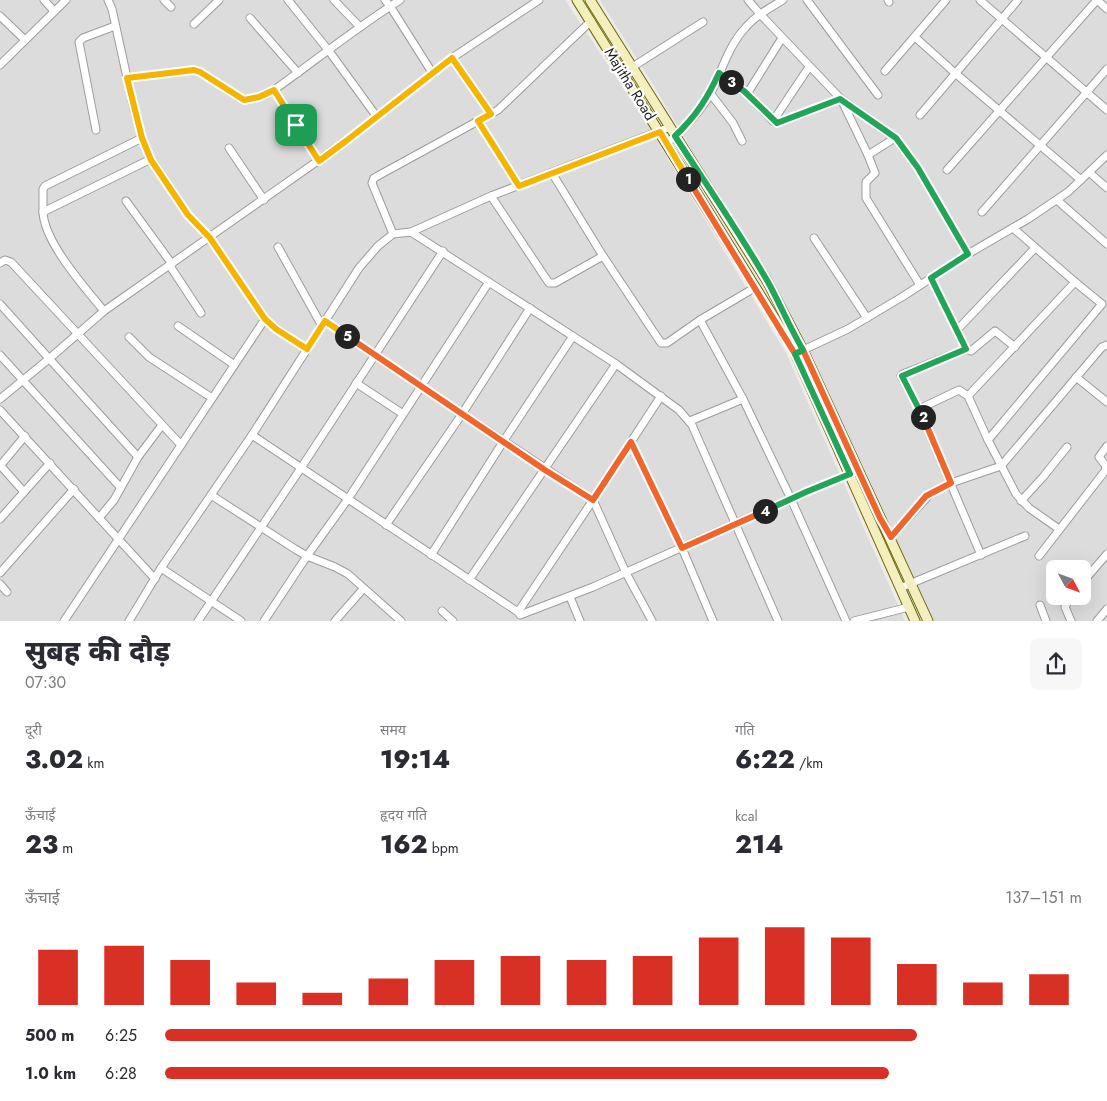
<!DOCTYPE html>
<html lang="hi">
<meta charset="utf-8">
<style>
body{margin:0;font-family:Jost,"Noto Sans Devanagari",sans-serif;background:#f7f7f7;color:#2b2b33;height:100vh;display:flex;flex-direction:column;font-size:19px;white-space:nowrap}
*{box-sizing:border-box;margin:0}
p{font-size:16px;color:#7c7c81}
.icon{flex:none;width:28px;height:28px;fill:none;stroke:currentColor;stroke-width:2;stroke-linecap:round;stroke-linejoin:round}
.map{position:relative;height:621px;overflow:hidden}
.panel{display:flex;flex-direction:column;background:#fff;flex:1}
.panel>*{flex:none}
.needle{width:32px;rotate:131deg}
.tools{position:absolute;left:1046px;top:560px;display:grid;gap:10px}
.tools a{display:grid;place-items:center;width:45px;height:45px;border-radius:8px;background:#fff;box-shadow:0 5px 20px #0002;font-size:25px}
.pin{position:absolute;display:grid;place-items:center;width:42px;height:42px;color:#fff;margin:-21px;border-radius:10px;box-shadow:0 2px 8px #0006}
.km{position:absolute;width:25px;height:25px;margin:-12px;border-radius:50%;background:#222;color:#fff;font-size:14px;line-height:25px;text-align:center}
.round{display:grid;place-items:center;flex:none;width:52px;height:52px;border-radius:8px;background:#f7f7f7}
.summary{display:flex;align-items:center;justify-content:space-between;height:85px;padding:0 25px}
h1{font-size:28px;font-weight:800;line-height:38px}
.stats{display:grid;grid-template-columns:repeat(3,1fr);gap:8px;height:85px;padding:5px 25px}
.stats div{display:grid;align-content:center}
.stats b{font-size:25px;font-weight:800}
.stats small{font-size:14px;font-weight:400}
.stats p{font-size:14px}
.chart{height:140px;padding:10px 25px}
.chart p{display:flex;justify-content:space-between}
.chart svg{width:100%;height:90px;margin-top:5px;stroke:#d93025;stroke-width:6}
ul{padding:0 25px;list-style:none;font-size:16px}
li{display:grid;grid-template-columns:80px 60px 1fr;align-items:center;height:38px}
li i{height:12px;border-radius:6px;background:#d93025}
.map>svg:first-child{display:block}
.residential{fill:#dddcdc;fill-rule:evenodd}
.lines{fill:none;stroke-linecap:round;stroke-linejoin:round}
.minor-casing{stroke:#9c9c9c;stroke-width:9}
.secondary-casing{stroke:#6e690e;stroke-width:11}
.minor{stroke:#fff;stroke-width:7}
.secondary{stroke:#f4efbf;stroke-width:9}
.split-1-casing{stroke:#fff;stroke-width:10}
.split-2-casing{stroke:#fff;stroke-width:10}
.split-3-casing{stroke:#fff;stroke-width:10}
.split-4-casing{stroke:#fff;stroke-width:10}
.split-5-casing{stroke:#fff;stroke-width:10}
.split-6-casing{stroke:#fff;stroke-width:10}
.split-1{stroke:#f5b400;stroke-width:6}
.split-2{stroke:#f0652b;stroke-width:6}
.split-3{stroke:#22a559;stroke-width:6}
.split-4{stroke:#22a559;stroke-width:6}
.split-5{stroke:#f0652b;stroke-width:6}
.split-6{stroke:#f5b400;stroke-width:6}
.labels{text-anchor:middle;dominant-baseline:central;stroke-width:4.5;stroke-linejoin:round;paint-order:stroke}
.street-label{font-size:15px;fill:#1f1f1f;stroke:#fff}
</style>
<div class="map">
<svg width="1107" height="621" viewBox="0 0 1107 621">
<rect width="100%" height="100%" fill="#efebe6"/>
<g class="residential">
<path d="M 0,0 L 565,0 L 648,126 L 786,353 L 905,621 L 0,621 Z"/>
<path d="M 600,0 L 1107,0 L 1107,621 L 932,621 L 870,481 L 798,330 L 654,86 ZM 1055,569 L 1082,569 L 1082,596 L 1055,596 Z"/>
</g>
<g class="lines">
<g class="minor-casing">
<g id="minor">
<path d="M 44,0 L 54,11"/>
<path d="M 108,0 L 112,9 L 133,105 L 142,138 L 151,159 L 188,215 L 210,238 L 265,319 L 277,329 L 307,349"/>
<path d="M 164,0 L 171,7"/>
<path d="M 288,0 L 329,51 L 377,117"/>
<path d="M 334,0 L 360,27"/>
<path d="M 385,0 L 390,6 L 433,74"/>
<path d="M 748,0 L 760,14 L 841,99 L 895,138 L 918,168 L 968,254"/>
<path d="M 807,0 L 878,95"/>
<path d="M 888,0 L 889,2"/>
<path d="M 980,0 L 1107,110"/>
<path d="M 1097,0 L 1107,9"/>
<path d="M 0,16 L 25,40"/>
<path d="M 250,18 L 298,73"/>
<path d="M 194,24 L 219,0"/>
<path d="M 915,37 L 955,73 L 1081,180"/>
<path d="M 452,58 L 491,114"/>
<path d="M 0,65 L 66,0"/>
<path d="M 885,71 L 946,0"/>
<path d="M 623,73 L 703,22"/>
<path d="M 719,73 L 745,91 L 773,121 L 778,123 L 841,99 L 868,155"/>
<path d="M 127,78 L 195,70 L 200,72 L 243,100 L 259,97 L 274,90"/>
<path d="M 710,93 L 733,123 L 742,141"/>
<path d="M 747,94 L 782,38"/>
<path d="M 920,115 L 1018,0"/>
<path d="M 478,121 L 498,110 L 591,21"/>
<path d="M 773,121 L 809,67"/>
<path d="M 96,130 L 79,42 L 83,38 L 115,26"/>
<path d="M 142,138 L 45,186 L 43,189 L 43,212 L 151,159"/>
<path d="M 895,138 L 868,155 L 875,173 L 866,182 L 866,198 L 920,285"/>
<path d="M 667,143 C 682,130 697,116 708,98 C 721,75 727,47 746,27 C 756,15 770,8 783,0"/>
<path d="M 229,148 L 264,200"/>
<path d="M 319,161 L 274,90 C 316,60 356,28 400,0"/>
<path d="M 947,170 L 1097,0"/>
<path d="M 552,173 L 603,256 L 661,343 L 667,343 L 700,320 L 756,287"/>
<path d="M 1090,173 L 1107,188"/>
<path d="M 491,196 L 549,283 L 555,283 L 603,256"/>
<path d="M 1057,200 L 1107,244"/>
<path d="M 126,201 L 172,264"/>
<path d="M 43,212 C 44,242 85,288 104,311"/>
<path d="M 982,212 L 1107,69"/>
<path d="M 1013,228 L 1075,282 L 968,396 L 988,440 L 1016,494 L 1029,508 L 1059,529"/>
<path d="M 411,232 L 616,364 L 679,410 L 692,425 L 778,621"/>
<path d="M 393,234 L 372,183 L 374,178 L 478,121 L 519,186"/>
<path d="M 814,238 L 867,318"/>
<path d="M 278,247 L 322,326"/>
<path d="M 0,263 L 5,260 L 11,262 L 181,445"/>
<path d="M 170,266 L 201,313"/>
<path d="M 931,278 L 957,330"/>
<path d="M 0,304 L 138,457"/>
<path d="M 700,320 L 743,399 L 791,499 L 846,621"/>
<path d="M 325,321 L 374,355 L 593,500 L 626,573 L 652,621"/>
<path d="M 178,326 L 233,364"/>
<path d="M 129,337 L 149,357 L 212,398"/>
<path d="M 966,349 L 957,330 L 1035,248"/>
<path d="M 799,352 L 848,329 L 902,297 L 968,254 L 1028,219 L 1068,192 L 1107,155"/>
<path d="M 0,355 L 120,487"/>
<path d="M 1076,377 L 1107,402"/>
<path d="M 356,383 L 403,414"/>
<path d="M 968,396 L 959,390 L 919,409 L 901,376 L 903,374 L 966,349 L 971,351 L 995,331 L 1015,347"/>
<path d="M 0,399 L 50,358 L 104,311 L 346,141 L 452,58 L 539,0"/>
<path d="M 919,409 L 981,555"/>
<path d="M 0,410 L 155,579"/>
<path d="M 690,421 L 743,399"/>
<path d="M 252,435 L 518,612 L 520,615 L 593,587 L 806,492 L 850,474"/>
<path d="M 988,440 L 1102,304 L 1075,282"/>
<path d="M 631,442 L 682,548 L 713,621"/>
<path d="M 0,465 L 24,492"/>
<path d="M 0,466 L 25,436"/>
<path d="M 211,495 L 295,549 L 307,556 L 335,567 L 348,574 L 401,621"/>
<path d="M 1021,501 L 1043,477 L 1067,447"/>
<path d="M 99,518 L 114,500 L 138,457 L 162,425"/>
<path d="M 0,519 L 50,463"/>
<path d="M 386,525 L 462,414 L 530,308"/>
<path d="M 891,537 L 931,493 L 951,483 L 1001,466 L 1102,347 L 1107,345"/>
<path d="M 431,555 L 503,442 L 573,336"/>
<path d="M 1039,556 L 1105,471 L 1106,466 L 1099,457 L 1107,446"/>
<path d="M 161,568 L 241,621"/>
<path d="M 0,573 L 74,489"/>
<path d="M 469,580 L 616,364"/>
<path d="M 1082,583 L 1107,554"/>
<path d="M 0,584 L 7,592"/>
<path d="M 900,588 L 1025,536"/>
<path d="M 570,597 L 580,621"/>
<path d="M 1040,605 L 1046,621"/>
<path d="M 442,611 L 453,621"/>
<path d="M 518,612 L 593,500 L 661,396"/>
<path d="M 64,621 L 265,319"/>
<path d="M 129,621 L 161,568 L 252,435 L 359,268 L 378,246 L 393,234 L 411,232 L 491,196 L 670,127"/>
<path d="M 198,621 L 301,468 L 443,251"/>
<path d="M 264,621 L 307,556 L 348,499 L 489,282"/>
<path d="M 335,621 L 363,589"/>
<path d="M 854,621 L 909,607"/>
<path d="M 1071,621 L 1065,607 L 1071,596"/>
<path d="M 1097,621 L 1107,609"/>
</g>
</g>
<g class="secondary-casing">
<g id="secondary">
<path d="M 577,0 L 793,348 L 915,621"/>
<path d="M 590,0 L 767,281 L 803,350 L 928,621"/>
</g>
</g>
<use href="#minor" class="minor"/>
<use href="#secondary" class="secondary"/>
</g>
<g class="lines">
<g class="split-1-casing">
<path id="split-1" d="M 296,125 L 319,161 L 346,141 L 452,58 L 491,114 L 478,121 L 519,186 L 660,132 L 688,179"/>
</g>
<g class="split-2-casing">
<path id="split-2" d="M 688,179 L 795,354 L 803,350 L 880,518 L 891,537 L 926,496 L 951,483 L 923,417"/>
</g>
<g class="split-3-casing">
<path id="split-3" d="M 731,82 L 744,91 L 777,123 L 840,99 L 896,138 L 918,168 L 968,254 L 931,278 L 966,349 L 902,376 L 923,417"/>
</g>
<g class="split-4-casing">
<path id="split-4" d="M 731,82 L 719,73 C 707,99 696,116 675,136 C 706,184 739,232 768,282 C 780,304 790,328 803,350 L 795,354 L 850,474 L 806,492 L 765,511"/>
</g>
<g class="split-5-casing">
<path id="split-5" d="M 347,336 L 545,470 L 593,500 L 631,442 L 682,548 L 765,511"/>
</g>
<g class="split-6-casing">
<path id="split-6" d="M 296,125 L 274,90 L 259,97 L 244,100 L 200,72 L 194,70 L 127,78 L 142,138 L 151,160 L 188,215 L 210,238 L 265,319 L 276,329 L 307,349 L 325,321 L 347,336"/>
</g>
<use href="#split-1" class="split-1"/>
<use href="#split-2" class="split-2"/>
<use href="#split-3" class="split-3"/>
<use href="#split-4" class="split-4"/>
<use href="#split-5" class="split-5"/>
<use href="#split-6" class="split-6"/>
</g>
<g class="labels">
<g class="street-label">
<text transform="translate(630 84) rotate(58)">Majitha Road</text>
</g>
</g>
</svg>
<div class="tools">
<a><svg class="needle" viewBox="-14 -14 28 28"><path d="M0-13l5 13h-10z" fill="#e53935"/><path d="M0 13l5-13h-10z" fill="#7c7c81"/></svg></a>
</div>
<div class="pin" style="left:296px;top:125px;background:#1e9e55"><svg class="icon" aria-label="arrive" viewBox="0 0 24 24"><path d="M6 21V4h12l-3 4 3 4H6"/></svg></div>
<b class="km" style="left:688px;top:179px">1</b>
<b class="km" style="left:923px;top:417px">2</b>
<b class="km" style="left:731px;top:82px">3</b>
<b class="km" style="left:765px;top:511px">4</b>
<b class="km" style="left:347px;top:336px">5</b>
</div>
<section class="panel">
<div class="summary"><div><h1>सुबह की दौड़</h1><p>07:30</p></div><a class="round"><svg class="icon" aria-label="share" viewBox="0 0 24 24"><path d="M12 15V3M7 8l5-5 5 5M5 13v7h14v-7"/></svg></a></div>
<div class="stats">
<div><p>दूरी</p><b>3.02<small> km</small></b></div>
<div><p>समय</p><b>19:14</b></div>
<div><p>गति</p><b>6:22<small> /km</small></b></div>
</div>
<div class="stats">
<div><p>ऊँचाई</p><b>23<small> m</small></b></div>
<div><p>हृदय गति</p><b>162<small> bpm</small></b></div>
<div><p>kcal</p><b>214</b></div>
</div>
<div class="chart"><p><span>ऊँचाई</span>137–151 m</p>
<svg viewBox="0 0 160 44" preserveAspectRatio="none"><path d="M5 44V17M15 44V15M25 44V22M35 44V33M45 44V38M55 44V31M65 44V22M75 44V20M85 44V22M95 44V20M105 44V11M115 44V6M125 44V11M135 44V24M145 44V33M155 44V29"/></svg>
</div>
<ul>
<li><b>500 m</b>6:25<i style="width:82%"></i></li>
<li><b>1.0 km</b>6:28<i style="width:79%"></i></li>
</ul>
</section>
